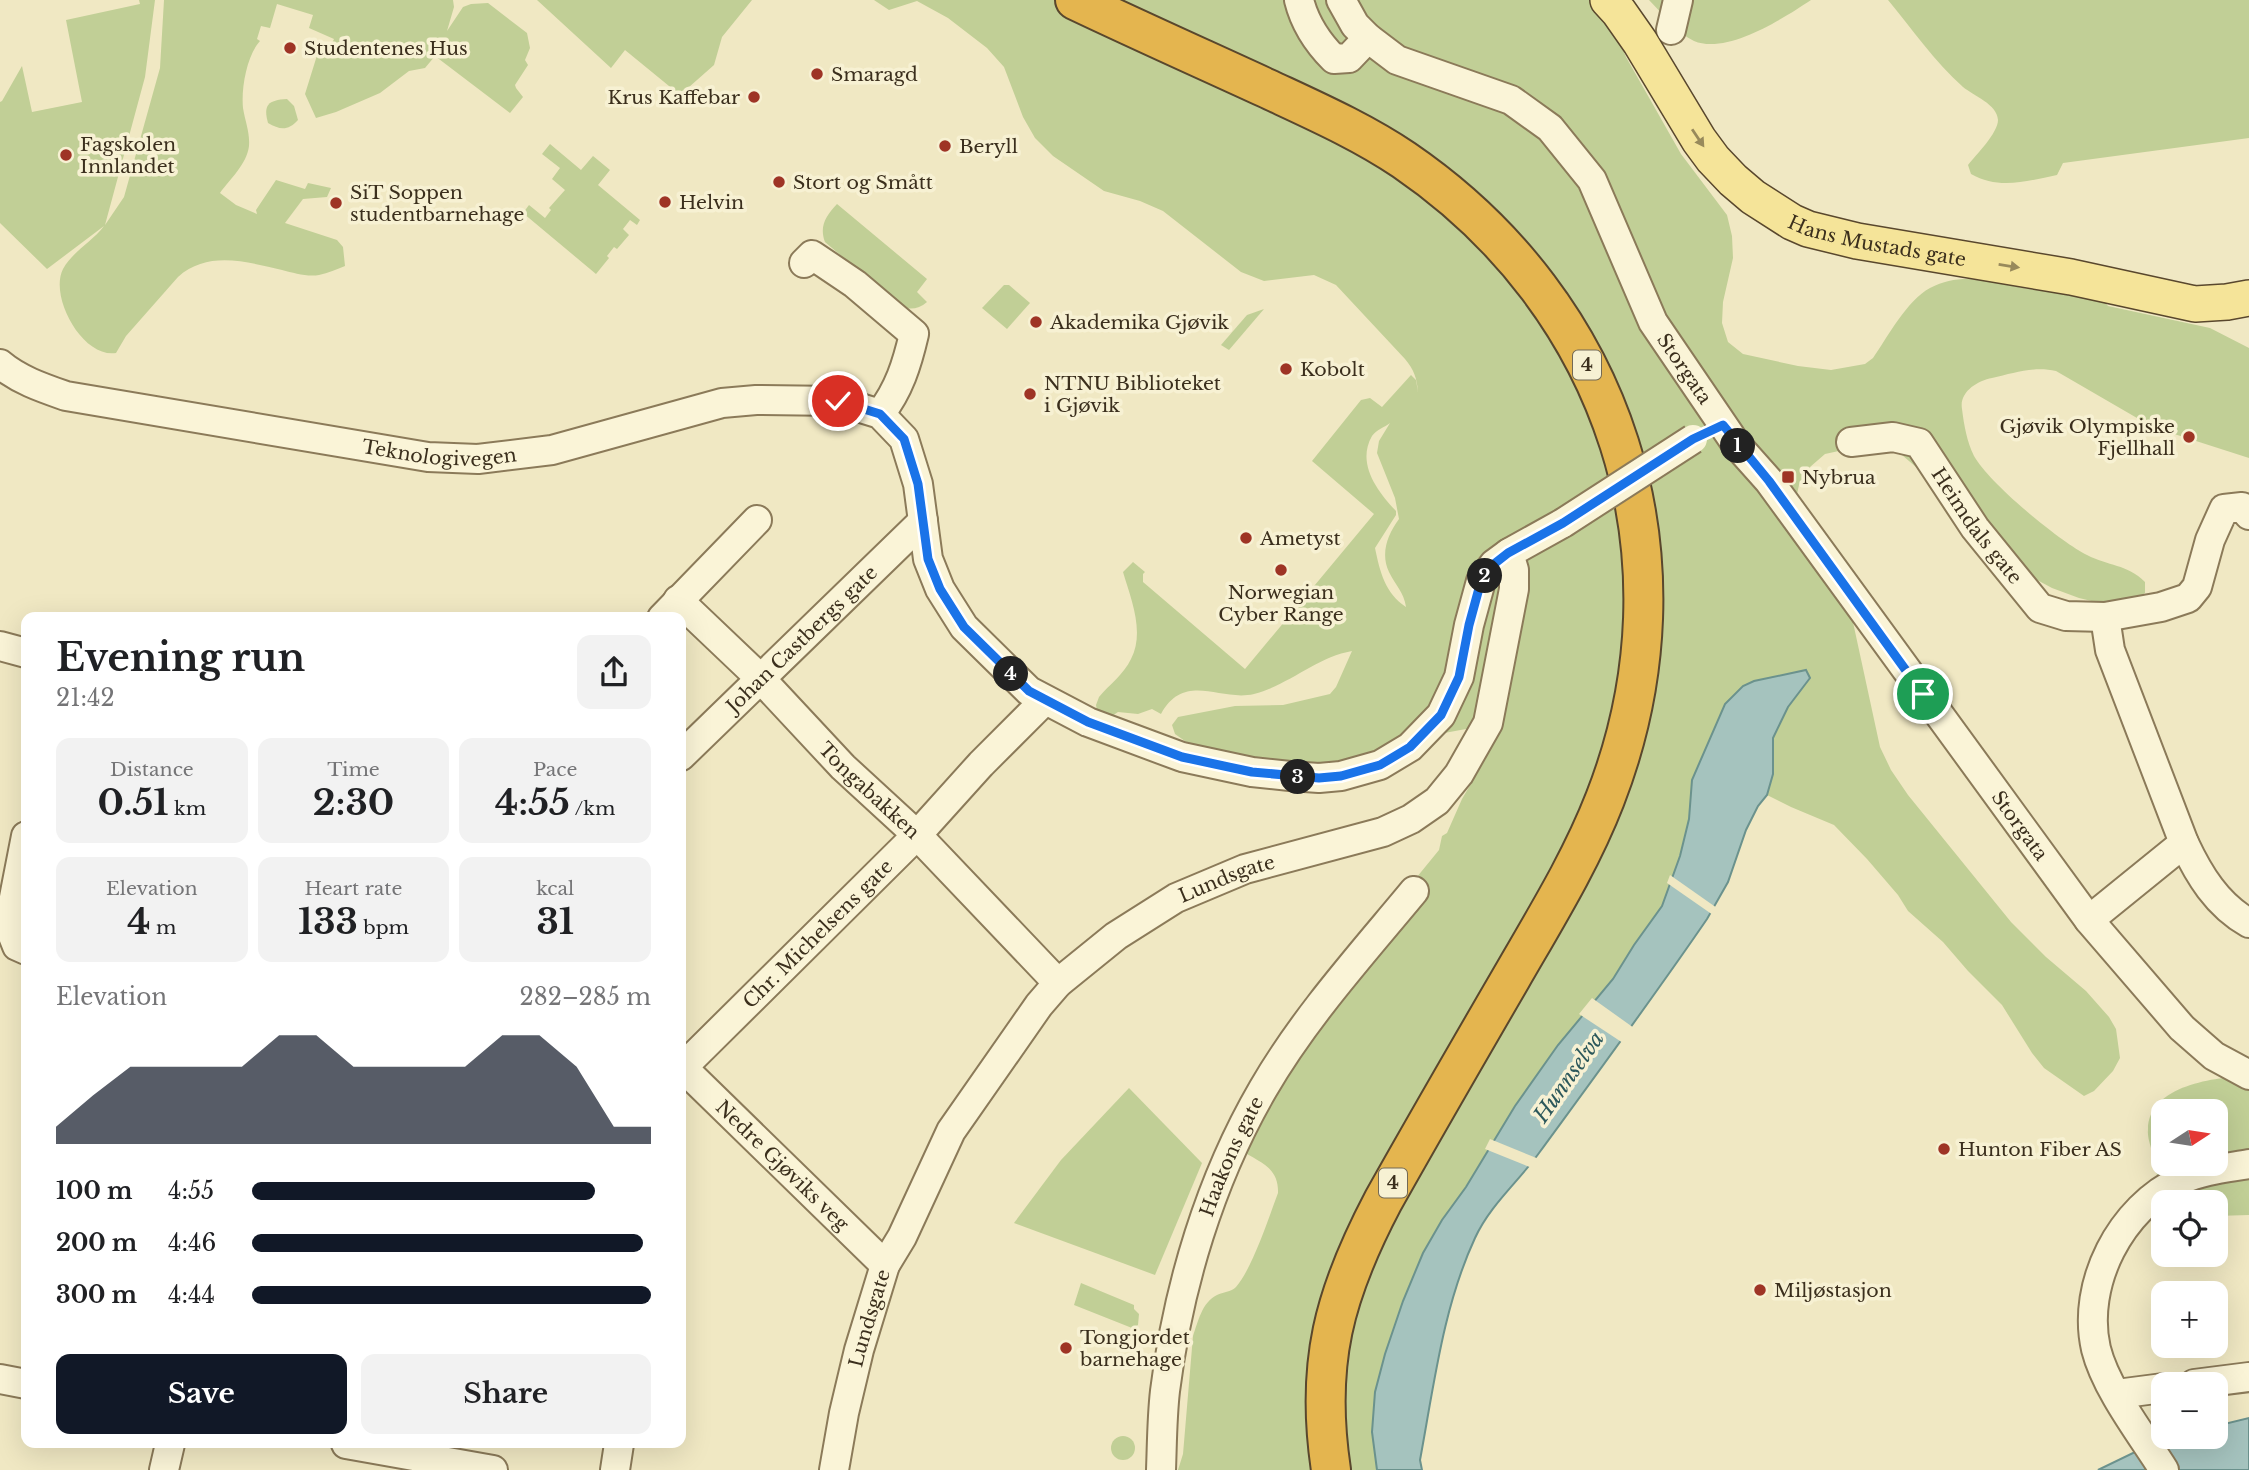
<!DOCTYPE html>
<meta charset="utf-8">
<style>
body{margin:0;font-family:"Libre Baskerville",serif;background:#f2f2f2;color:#202124;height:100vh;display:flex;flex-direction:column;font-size:26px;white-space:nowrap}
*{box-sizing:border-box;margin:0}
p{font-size:23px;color:#757577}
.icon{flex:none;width:38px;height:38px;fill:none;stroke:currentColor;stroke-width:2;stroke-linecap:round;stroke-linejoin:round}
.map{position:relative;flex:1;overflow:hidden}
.sheet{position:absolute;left:21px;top:612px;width:665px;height:836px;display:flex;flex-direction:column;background:#fff;border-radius:14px;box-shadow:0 7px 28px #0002}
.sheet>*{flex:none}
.needle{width:46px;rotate:78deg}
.fabs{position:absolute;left:2151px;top:1099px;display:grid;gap:14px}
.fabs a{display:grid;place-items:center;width:77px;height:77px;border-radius:14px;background:#fff;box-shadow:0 7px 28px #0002;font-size:35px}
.pin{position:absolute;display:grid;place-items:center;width:60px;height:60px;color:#fff;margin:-30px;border:4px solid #fff;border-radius:50%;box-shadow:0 2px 7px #0007}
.km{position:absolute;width:35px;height:35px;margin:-18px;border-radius:50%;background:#222;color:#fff;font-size:19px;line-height:35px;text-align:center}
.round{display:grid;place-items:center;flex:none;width:74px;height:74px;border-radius:14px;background:#f2f2f2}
.overview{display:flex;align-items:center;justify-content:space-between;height:119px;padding:0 35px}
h1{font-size:38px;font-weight:700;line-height:52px}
.metrics{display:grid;grid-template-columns:repeat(3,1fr);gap:10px;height:119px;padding:7px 35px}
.metrics div{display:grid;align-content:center;border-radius:14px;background:#f2f2f2;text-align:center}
.metrics b{font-size:35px;font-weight:700}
.metrics small{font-size:19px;font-weight:400}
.metrics p{font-size:19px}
.chart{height:196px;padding:14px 35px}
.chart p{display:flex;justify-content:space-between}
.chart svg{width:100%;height:126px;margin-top:7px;fill:#111827;opacity:.7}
.action{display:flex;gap:14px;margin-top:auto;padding:14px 35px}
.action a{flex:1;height:80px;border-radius:14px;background:#111827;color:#fff;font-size:28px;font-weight:700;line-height:80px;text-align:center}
.action a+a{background:#f2f2f2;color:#202124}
ul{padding:0 35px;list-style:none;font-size:23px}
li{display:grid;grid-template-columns:112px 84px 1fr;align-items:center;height:52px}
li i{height:18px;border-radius:9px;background:#111827}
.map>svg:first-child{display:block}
.green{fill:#c1cf96;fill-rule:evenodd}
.water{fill:#a5c3be;stroke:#6b928d;stroke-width:2}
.pier{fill:#f0e8c3}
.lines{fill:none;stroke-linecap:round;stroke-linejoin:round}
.minor-casing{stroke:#8b7a59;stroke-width:32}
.major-casing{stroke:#59472d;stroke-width:38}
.highway-casing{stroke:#59472d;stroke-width:42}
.minor{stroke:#faf4d7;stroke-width:28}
.major{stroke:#f5e499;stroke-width:35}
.highway{stroke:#e4b54f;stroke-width:38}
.minor-bridge-casing{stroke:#8b7a59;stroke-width:32;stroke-linecap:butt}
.minor-bridge{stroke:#faf4d7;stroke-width:28}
.oneway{fill:#988a5b}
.route-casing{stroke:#fff;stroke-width:14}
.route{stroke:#1a73e8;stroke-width:9}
.poi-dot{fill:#9e3425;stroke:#f7f1d3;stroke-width:2.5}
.labels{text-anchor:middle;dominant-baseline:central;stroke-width:7;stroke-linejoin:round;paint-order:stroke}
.shield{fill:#f7f1d3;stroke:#736954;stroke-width:2}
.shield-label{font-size:18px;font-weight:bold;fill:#3b2f1d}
.poi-label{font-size:19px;fill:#3b2f1d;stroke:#f7f1d3;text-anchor:start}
.street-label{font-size:19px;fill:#3b2f1d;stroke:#f7f1d3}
.water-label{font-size:21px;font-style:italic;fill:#2c585b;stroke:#f7f1d3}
</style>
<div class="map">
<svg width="2249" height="1470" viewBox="0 0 2249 1470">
<rect width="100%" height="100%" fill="#f0e8c3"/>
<g class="green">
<path d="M 139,0 L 155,0 L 145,77 L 105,225 L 124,197 L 160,68 L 164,0 L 453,0 L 454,7 L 447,31 L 463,7 L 471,4 L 488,3 L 527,33 L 530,48 L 525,60 L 528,65 L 515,85 L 516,88 L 523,97 L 510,113 L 435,56 L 425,68 L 409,71 L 380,93 L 336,112 L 316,118 L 305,94 L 319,49 L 328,52 L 334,39 L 309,28 L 313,15 L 277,4 L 270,28 L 261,26 L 257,39 L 260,41 C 247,55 241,88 243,108 C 245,121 250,132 249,146 C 247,164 230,179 220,193 L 236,205 L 257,214 L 256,210 L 276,180 L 305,189 L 308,183 L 331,188 L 327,197 L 303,199 L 285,223 L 337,240 L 343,247 L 345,266 C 337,269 328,273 319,275 C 307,277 294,273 282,270 C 247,262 208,250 178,277 L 126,336 L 116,353 C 82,358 49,296 63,269 C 73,251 92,242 104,226 L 47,269 L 0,223 L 0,102 L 2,101 L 22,66 L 32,112 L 82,102 L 66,20 L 140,4 Z"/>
<path d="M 537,0 L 752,0 L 722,37 L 714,65 L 680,95 L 625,50 L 611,68 Z"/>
<path d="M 874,0 L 1594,0 L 1612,23 L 1626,57 L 1681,154 L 1727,215 L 1732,236 L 1733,258 L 1723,302 L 1722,323 L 1728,342 L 1743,354 L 1798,366 L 1831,370 L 1865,364 L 1873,358 C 1887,338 1907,300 1930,288 C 1965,270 1994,284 2029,289 C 2052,292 2076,293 2099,295 L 2108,306 L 2210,328 L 2249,348 L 2249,458 L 2168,432 L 2137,418 L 2056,371 C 2034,366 2014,373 1992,378 C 1977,381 1959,392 1962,409 C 1964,425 1967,442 1974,456 C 1989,483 2059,541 2087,555 C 2108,566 2127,564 2145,582 L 2145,593 L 2133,600 L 2108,605 L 2079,598 L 2052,588 L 2028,575 L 1923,473 L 1902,455 L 1881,448 L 1857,447 L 1825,454 L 1810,467 L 1799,485 L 1796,499 L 1851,613 L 1880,747 L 1891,770 L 1908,795 L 2011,922 L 2046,957 L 2086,991 L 2109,1017 L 2116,1029 L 2120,1058 L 2113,1071 L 2094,1091 L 2084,1096 L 2044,1068 L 2032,1053 L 2002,1005 L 1968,971 L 1943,942 L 1908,911 L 1898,895 L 1867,859 L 1834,825 L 1791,807 L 1767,795 L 1773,774 L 1773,738 L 1788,707 L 1810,678 L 1689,819 L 1680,856 L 1662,906 L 1634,945 L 1613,979 L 1558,1045 L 1515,1106 L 1466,1187 L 1442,1220 L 1403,1301 L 1385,1354 L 1375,1392 L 1372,1432 L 1377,1470 L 1178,1470 L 1183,1454 L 1193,1336 C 1198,1322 1202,1302 1217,1295 C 1223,1292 1231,1292 1236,1287 C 1252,1269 1269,1217 1278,1193 C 1279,1166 1258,1162 1239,1149 C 1233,1144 1228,1138 1222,1133 L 1354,954 L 1439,850 L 1442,836 L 1447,833 L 1462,799 L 1486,758 L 1481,740 L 1466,729 L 1428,736 L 1350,772 L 1206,756 L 1175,734 L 1172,725 L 1178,717 L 1235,706 L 1283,705 L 1330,694 L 1336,687 L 1352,651 C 1317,657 1289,685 1254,694 C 1220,702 1185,671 1161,714 L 1152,709 L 1138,714 L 1118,712 L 1112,716 L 1097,711 L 1096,705 L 1099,697 C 1109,685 1124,674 1131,659 C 1145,632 1131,599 1123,572 L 1133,562 L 1145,572 L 1143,574 L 1143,582 L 1245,669 L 1374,514 L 1312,461 L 1361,400 L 1370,398 L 1382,407 L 1411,375 L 1416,380 L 1418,392 C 1417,378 1414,370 1405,359 L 1336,285 L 1314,275 L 1264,281 L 1241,272 L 1163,211 L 1140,201 L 1104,191 L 1053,156 L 1035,138 L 1023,117 L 1004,67 L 987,48 L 948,18 L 917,1 L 889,10 ZM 1390,423 L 1379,441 L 1377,453 L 1395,498 L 1399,519 C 1388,534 1380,553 1389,572 C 1395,585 1404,592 1406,607 C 1385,593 1380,572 1375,548 L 1396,515 L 1396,511 C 1378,492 1356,464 1372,436 C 1376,430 1385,427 1390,423 Z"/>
<path d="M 1649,0 L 1811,0 C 1784,18 1727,55 1694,41 C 1677,33 1662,13 1649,0 Z"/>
<path d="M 1888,0 L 2249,0 L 2249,138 L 2063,163 L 2057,175 C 2027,181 1999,190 1971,174 L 1968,165 C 1976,155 1998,133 1998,120 C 1997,104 1974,96 1963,87 C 1935,62 1912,29 1888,0 Z"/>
<path d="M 287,99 L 294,106 L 298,120 C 288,131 280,130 268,123 C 263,105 268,100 287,99 Z"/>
<path d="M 550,144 L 581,170 L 593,156 L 610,170 L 598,185 L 640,220 L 637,225 L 630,220 L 623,229 L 629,235 L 617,249 L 614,247 L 607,256 L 609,258 L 596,274 L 523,213 L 529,205 L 545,218 L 551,210 L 549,208 L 565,190 L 552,179 L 560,168 L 542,154 Z"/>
<path d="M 837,204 L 927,279 L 917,292 L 927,302 C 919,309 911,310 901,307 L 825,242 C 819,226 826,216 837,204 Z"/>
<path d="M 1004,285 L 1009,285 L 1030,303 L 1007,329 L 982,308 Z"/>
<path d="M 1264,309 L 1229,350 L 1221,345 L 1247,315 Z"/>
<path d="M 2249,1076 L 2249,1215 L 2216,1216 L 2216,1202 L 2166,1202 C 2159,1187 2156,1172 2153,1155 C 2151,1147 2147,1137 2148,1129 C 2149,1085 2216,1077 2249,1076 ZM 2163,1111 L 2216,1111 L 2216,1164 L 2163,1164 Z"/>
<path d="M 1129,1088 L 1202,1163 L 1155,1275 L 1014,1223 L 1061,1160 Z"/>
<path d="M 1081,1283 L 1134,1305 L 1134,1309 L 1139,1314 L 1138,1325 L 1132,1328 L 1074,1305 Z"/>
<circle cx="1123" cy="1448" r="12"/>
</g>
<g class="water">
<path d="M 1806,670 L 1810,678 L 1788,707 L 1773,738 L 1773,774 L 1767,795 L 1758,806 L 1746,830 L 1728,882 L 1707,919 C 1653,998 1596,1075 1539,1153 C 1519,1181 1490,1205 1475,1238 C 1443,1307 1434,1385 1420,1460 L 1422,1470 L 1377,1470 L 1372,1432 L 1375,1392 L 1385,1354 L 1403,1301 L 1423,1253 L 1442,1220 L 1466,1187 L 1515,1106 L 1558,1045 L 1613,979 L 1634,945 L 1662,906 L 1680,856 L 1689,819 L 1692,780 L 1725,704 L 1743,686 L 1754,681 Z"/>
<path d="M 2249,1418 L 2249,1470 L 2098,1470 L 2166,1437 L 2216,1437 L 2216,1426 Z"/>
</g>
<g class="pier">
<path d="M 1670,875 L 1717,908 L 1713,915 L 1667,883 Z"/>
<path d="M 1592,998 L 1634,1028 L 1623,1043 L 1579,1014 Z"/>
<path d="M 1490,1139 L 1539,1159 L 1532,1168 L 1485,1149 Z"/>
</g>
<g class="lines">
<g class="minor-casing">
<g id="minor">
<path d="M 1299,0 C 1305,24 1317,42 1334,59 L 1349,58 L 1368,38"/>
<path id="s1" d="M 1341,0 L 1355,25 L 1368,38 L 1397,60 L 1511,100 L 1550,128 L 1592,180 L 1653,322 L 1736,444 L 1769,481 L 2089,920 L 2182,1028 L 2214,1056 L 2249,1075"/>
<path d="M 1671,30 L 1678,0"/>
<path d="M 804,263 L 812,255 L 855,284 L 914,334 C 907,364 899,390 880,414"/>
<path id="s2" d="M 0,364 C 19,380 43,388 66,396 L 428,457 L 478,459 L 552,450 L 722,403 L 756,400 L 838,401 L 880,414 L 904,439 L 918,484 L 928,559 L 940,589 L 964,627 L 1029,691 L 1088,722 L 1182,757 L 1252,772 L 1290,776 L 1319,778 L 1341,776 L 1380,765 L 1410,747 L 1441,715 L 1459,677 L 1469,625 L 1481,581 L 1494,564 L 1509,553"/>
<path id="s3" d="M 1851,442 L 1893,437 L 1919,443 L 1975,528 L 2040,608 L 2066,616 L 2105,617 L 2161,607 L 2188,598 L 2197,587 L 2210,540 L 2224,509 L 2242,507 L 2249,515"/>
<path id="s4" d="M 678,600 L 760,678 L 843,767 L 917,835 L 1058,983"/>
<path d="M 662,618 L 757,520"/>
<path d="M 0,646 L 26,653"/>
<path id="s5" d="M 681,756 L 923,521"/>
<path d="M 26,836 L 11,913 L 11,931 L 17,946 L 26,950"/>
<path d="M 2184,843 C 2199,875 2217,905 2249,923"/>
<path d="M 2089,920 L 2184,843 L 2110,650 L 2105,617"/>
<path id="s6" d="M 681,1066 L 885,1265"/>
<path id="s7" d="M 681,1077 L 682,1068 L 917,835 L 981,764 L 1045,700"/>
<path d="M 0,1379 L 26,1384"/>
<path d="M 2194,1384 L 2249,1377"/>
<path d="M 2117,1394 L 2163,1388"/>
<path d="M 346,1444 L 493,1470"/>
<path d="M 164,1470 L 170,1444"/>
<path d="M 615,1470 L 619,1444"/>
<path id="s8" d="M 834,1470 L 844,1413 L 859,1350 L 885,1265 L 902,1237 L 951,1131 L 1039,1005 L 1058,983 L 1116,936 L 1176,898 L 1245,869 L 1383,832 L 1411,819 L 1437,801 L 1459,774 L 1488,723 L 1514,589 L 1514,570 L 1509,553 L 1563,523"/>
<path id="s9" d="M 1161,1470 C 1162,1444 1162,1417 1165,1391 C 1178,1287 1210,1180 1263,1089 C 1304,1018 1361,955 1414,891"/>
<path d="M 2164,1470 C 2142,1435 2106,1389 2096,1349 C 2081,1284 2121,1207 2181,1180 C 2203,1170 2226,1168 2249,1164"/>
</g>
</g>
<g class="major-casing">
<g id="major">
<path id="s10" d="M 1608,0 L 1619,12 L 1640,42 L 1699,140 L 1713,159 L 1733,180 L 1753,197 L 1792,222 L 1808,229 L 1857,241 L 2071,277 L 2195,304 L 2227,302 L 2249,298"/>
</g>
</g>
<g class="highway-casing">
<path id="highway" d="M 1075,0 C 1138,30 1203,59 1266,88 C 1313,110 1361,131 1404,160 C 1616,305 1699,558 1605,799 C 1581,861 1545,919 1511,978 C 1468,1052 1425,1126 1383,1201 C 1334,1294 1315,1364 1331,1470"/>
</g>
<use href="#minor" class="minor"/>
<use href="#major" class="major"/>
<use href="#highway" class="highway"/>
<g class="minor-bridge-casing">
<path id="minor-bridge" d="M 1563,523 L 1693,439"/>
</g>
<use href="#minor-bridge" class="minor-bridge"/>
</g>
<defs><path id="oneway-solid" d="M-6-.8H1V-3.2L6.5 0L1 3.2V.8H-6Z" transform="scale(1.75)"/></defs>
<g class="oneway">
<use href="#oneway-solid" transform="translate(1698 138) rotate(56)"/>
<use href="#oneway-solid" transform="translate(2009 266) rotate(9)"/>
</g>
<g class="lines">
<g class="route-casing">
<path id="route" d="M 838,401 L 880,414 L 904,439 L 918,484 L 928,559 L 940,589 L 964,627 L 1029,691 L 1088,722 L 1182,757 L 1252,772 L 1319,778 L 1341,776 L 1380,765 L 1410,747 L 1441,715 L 1459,677 L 1469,625 L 1481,581 L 1494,564 L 1508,553 L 1563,523 L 1693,439 L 1723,425 L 1769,481 L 1923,694"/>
</g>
<use href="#route" class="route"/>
</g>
<g class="poi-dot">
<circle cx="290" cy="48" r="7"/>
<circle cx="817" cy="74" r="7"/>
<circle cx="754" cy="97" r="7"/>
<circle cx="945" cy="146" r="7"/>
<circle cx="66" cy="155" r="7"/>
<circle cx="779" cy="182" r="7"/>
<circle cx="665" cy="202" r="7"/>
<circle cx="336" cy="203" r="7"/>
<circle cx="1036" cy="322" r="7"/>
<circle cx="1286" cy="369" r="7"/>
<circle cx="1030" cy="394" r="7"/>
<circle cx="2189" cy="437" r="7"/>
<rect x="1781" y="470" width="14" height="14" rx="3.5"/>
<circle cx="1246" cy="538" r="7"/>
<circle cx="1281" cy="570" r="7"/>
<circle cx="1944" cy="1149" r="7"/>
<circle cx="1760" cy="1290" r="7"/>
<circle cx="1066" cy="1348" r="7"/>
</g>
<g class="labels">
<g class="shield">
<rect x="1573" y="350.5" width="28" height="29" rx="5"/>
<rect x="1379" y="1168.5" width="28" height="29" rx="5"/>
</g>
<g class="shield-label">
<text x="1587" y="365">4</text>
<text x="1393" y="1183">4</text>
</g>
<g class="poi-label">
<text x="304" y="48">Studentenes Hus</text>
<text x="831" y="74">Smaragd</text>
<text x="740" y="97" text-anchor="end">Krus Kaffebar</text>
<text x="80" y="144">Fagskolen<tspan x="80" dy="22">Innlandet</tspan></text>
<text x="959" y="146">Beryll</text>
<text x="793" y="182">Stort og Smått</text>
<text x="350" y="192">SiT Soppen<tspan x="350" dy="22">studentbarnehage</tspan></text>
<text x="679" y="202">Helvin</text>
<text x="1050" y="322">Akademika Gjøvik</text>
<text x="1300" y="369">Kobolt</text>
<text x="1044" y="383">NTNU Biblioteket<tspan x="1044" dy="22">i Gjøvik</tspan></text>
<text x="2175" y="426" text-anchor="end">Gjøvik Olympiske<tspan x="2175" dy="22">Fjellhall</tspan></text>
<text x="1802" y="477">Nybrua</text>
<text x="1260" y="538">Ametyst</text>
<text x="1281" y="592" text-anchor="middle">Norwegian<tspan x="1281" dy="22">Cyber Range</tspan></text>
<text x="1958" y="1149">Hunton Fiber AS</text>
<text x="1774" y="1290">Miljøstasjon</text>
<text x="1080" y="1337">Tongjordet<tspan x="1080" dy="22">barnehage</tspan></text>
</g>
<g class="street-label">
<text stroke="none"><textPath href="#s10" startOffset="380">Hans Mustads gate</textPath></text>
<text stroke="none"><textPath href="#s1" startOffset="530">Storgata</textPath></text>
<text stroke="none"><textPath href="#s2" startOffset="452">Teknologivegen</textPath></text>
<text stroke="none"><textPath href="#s3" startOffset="170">Heimdals gate</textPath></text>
<text stroke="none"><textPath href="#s5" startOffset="168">Johan Castbergs gate</textPath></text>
<text stroke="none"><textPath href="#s4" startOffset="270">Tongabakken</textPath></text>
<text stroke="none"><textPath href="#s1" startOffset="1097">Storgata</textPath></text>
<text stroke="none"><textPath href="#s8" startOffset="744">Lundsgate</textPath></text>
<text stroke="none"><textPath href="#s7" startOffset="200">Chr. Michelsens gate</textPath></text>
<text stroke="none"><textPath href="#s9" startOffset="324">Haakons gate</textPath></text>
<text stroke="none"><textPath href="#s6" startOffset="142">Nedre Gjøviks veg</textPath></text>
<text stroke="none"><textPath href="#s8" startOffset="156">Lundsgate</textPath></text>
</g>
<g class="water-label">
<text transform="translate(1569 1077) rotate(-55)">Hunnselva</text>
</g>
</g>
</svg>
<div class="fabs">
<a><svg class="needle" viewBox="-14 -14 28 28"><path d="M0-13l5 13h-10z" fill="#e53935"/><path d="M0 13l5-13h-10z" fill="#757577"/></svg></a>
<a><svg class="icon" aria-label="locate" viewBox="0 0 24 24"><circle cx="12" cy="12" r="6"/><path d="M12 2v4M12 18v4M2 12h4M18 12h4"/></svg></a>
<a>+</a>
<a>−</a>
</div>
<div class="pin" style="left:1923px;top:694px;background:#1e9e55"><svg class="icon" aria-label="arrive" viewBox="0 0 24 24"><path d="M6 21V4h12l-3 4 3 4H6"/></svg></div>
<div class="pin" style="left:838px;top:401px;background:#d93025"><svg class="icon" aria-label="check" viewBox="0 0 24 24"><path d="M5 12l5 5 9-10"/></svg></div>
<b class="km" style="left:1738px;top:446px">1</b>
<b class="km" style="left:1485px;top:576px">2</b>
<b class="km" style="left:1298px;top:777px">3</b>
<b class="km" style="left:1011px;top:674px">4</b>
<section class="sheet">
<div class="overview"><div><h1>Evening run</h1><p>21:42</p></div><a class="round"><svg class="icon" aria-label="share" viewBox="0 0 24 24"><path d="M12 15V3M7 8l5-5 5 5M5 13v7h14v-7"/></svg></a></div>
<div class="metrics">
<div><p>Distance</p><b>0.51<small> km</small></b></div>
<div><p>Time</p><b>2:30</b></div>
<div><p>Pace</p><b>4:55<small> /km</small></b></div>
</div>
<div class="metrics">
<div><p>Elevation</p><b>4<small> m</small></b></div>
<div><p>Heart rate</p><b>133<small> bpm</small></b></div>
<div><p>kcal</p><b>31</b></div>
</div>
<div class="chart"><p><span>Elevation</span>282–285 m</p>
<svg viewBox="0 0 160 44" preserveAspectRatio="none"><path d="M0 44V38L10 27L20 17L30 17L40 17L50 17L60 6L70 6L80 17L90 17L100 17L110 17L120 6L130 6L140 17L150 38L160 38V44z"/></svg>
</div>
<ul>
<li><b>100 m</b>4:55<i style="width:86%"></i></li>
<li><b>200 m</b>4:46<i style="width:98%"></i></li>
<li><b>300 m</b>4:44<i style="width:100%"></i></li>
</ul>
<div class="action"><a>Save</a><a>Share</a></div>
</section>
</div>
